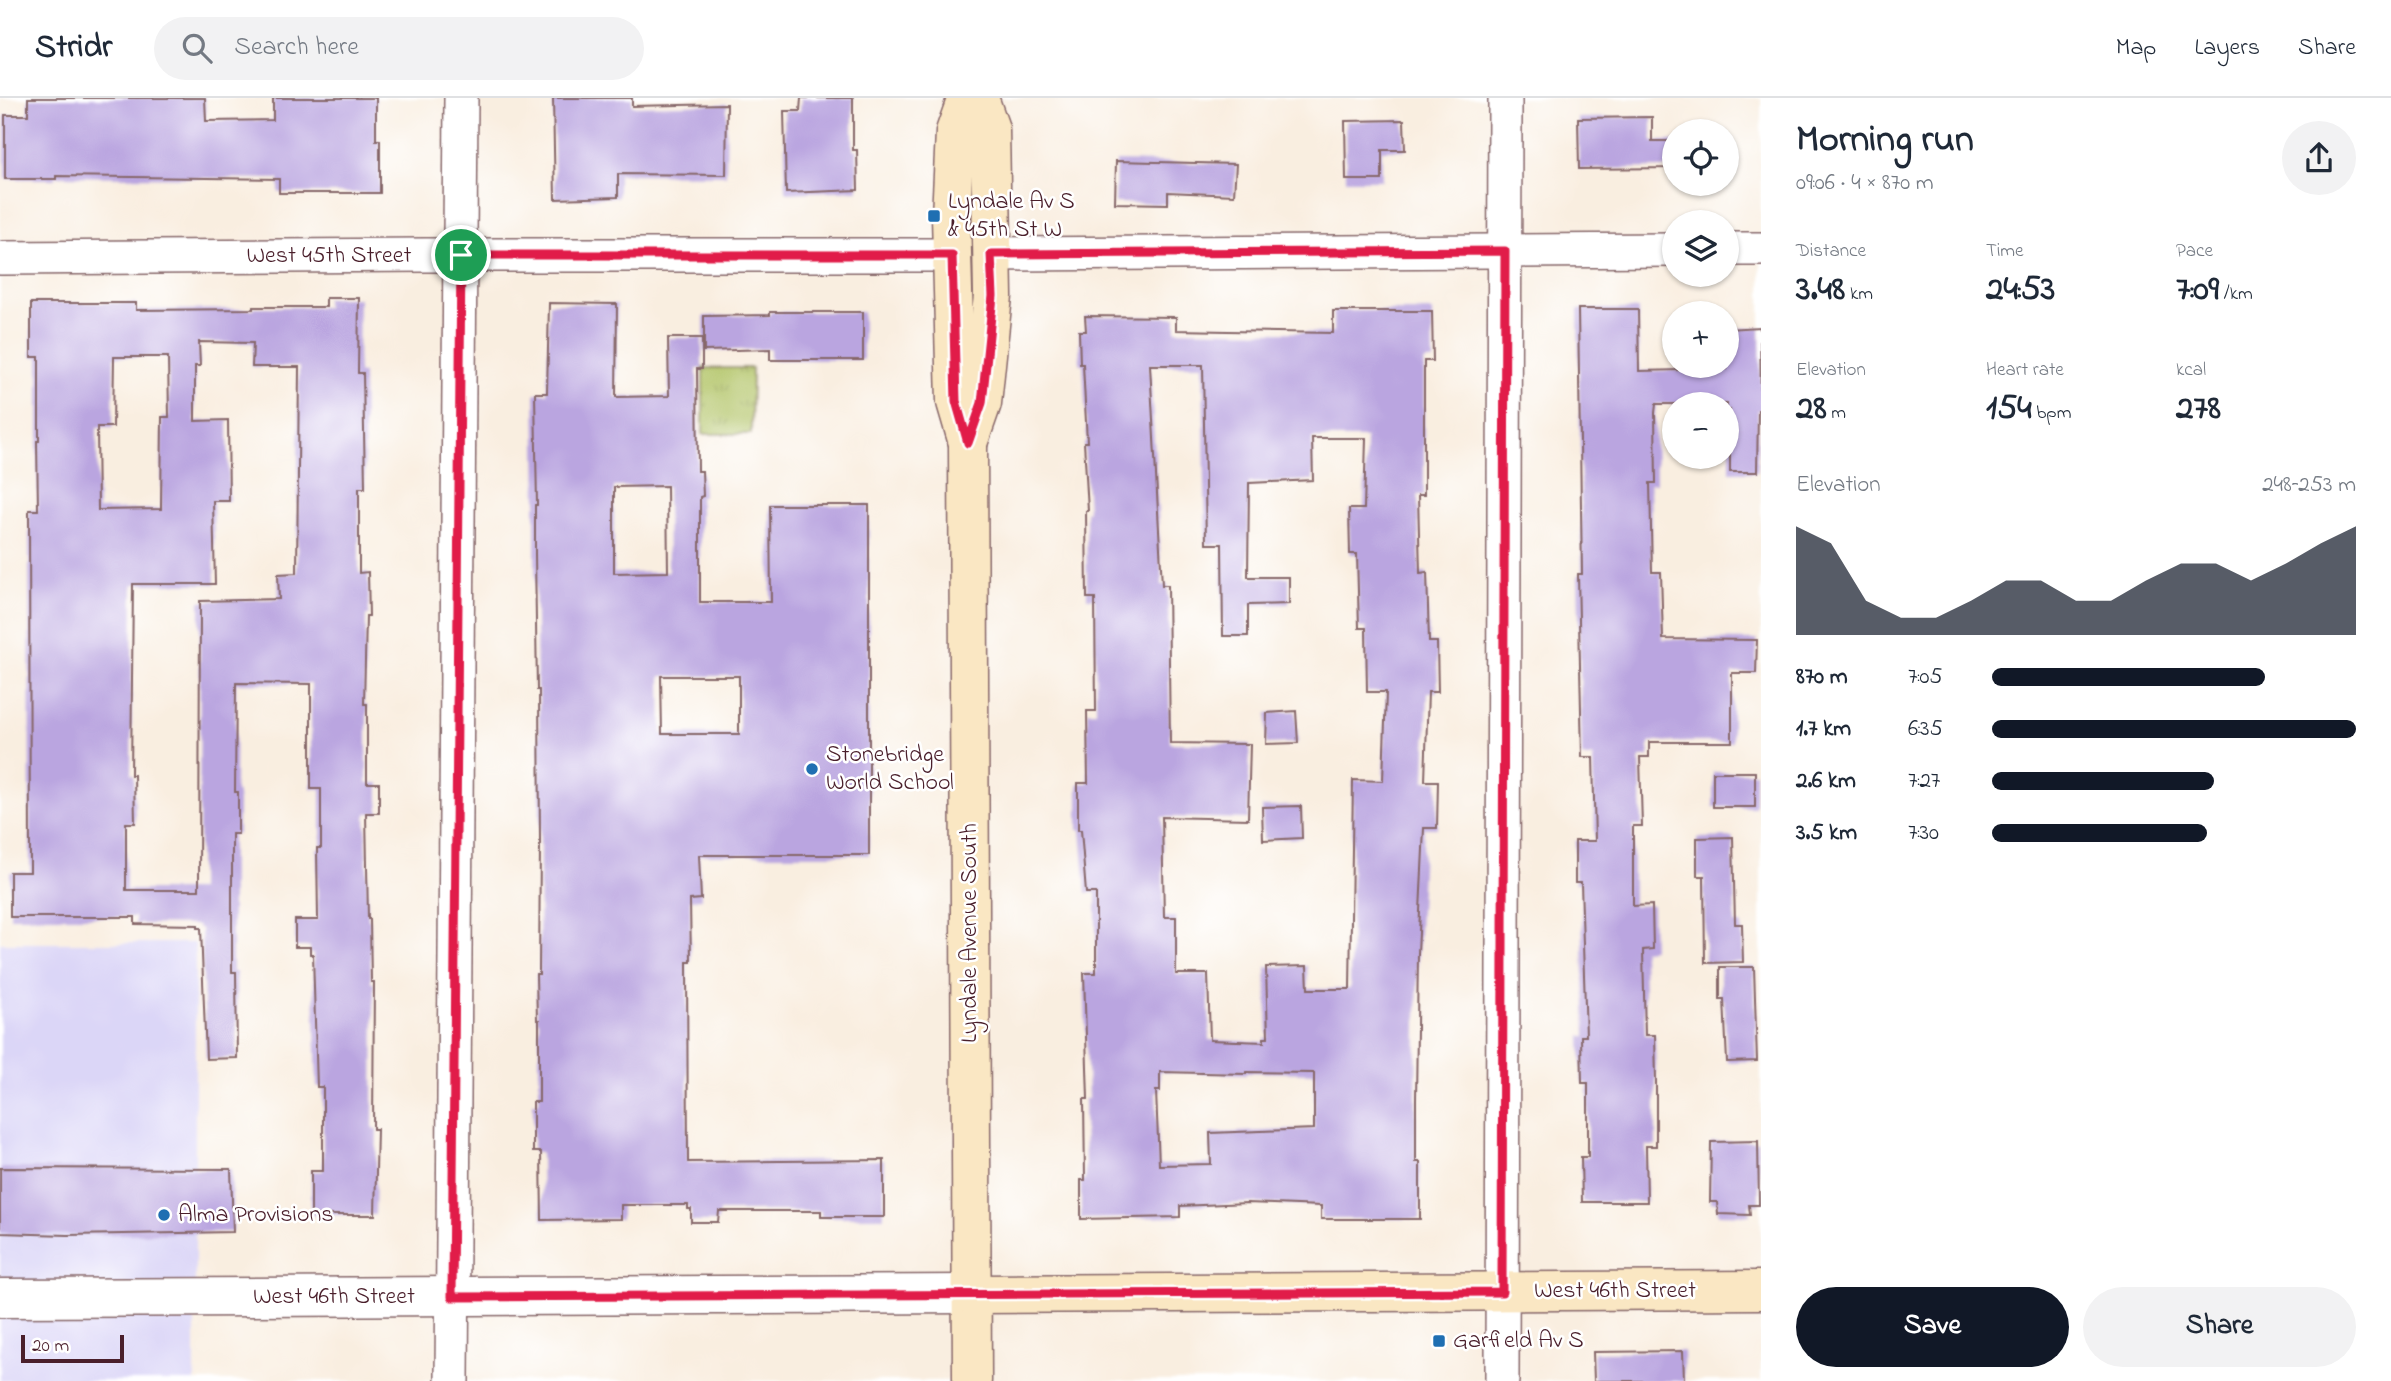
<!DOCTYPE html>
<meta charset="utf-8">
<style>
body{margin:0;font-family:"Indie Flower",sans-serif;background:#f2f2f3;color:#1f2937;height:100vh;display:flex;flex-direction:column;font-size:26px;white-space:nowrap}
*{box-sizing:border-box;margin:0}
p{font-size:23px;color:#747a83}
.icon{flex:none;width:38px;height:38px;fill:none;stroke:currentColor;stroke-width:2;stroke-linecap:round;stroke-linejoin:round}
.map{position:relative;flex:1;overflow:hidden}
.drawer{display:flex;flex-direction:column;background:#fff;width:630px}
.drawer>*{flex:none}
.fabs{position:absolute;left:1662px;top:21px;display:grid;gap:14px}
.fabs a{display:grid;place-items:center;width:77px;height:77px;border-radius:50%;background:#fff;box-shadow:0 2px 5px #0004;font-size:35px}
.scale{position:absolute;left:21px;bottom:18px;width:103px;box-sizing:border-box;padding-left:7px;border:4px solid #4a1f2b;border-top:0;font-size:19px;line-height:24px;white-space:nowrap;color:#4a1f2b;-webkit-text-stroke:5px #fff;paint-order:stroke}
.pin{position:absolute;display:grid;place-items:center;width:60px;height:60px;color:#fff;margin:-30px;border:4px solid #fff;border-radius:50%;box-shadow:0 2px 7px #0007}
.round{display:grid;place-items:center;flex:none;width:74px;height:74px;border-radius:37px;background:#f2f2f3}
.head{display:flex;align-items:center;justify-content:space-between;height:119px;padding:0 35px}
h1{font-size:38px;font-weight:800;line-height:52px}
.stats{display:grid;grid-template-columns:repeat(3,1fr);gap:10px;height:119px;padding:7px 35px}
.stats div{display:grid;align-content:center}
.stats b{font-size:35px;font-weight:800}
.stats small{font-size:19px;font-weight:400}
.stats p{font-size:19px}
.chart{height:196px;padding:14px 35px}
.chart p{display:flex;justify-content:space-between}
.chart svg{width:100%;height:126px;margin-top:7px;fill:#111827;opacity:.7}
.button{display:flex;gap:14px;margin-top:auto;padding:14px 35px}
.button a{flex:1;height:80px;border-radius:42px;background:#111827;color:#fff;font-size:28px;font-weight:800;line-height:80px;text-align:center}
.button a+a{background:#f2f2f3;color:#1f2937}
ul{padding:0 35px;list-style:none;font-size:23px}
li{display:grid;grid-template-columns:112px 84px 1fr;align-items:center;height:52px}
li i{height:18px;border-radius:9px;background:#111827}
header{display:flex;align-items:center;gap:42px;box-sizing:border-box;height:98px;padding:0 35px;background:#fff;border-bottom:2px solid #e0e1e3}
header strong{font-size:33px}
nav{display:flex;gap:38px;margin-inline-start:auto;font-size:24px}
.search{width:490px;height:63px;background:#f2f2f3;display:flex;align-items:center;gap:18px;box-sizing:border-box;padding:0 24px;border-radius:38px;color:#747a83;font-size:26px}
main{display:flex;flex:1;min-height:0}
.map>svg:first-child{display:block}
.built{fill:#dbd6f7}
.park{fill:url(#park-tufts);stroke:#7e724a;stroke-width:2}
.building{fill:#baa5e0;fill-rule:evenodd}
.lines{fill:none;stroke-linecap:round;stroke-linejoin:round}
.minor-casing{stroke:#87676a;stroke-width:36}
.tertiary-casing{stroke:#87676a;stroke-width:41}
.secondary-casing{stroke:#87676a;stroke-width:41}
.minor{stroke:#fff;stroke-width:33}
.tertiary{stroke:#fff;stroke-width:38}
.secondary{stroke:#fae7c3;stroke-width:38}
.route-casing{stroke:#fff;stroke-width:14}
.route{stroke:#e11d48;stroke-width:9}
.poi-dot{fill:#1f6fb2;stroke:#fff;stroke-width:2.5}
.labels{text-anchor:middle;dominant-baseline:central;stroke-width:5;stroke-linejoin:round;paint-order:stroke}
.poi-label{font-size:24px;fill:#4a1f2b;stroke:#fff;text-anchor:start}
.street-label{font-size:24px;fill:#4a1f2b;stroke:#fff}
</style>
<header>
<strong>Stridr</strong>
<div class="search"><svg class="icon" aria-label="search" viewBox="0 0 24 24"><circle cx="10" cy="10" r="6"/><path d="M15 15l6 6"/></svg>Search here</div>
<nav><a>Map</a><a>Layers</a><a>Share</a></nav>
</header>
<main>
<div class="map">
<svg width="1761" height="1283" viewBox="0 0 1761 1283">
<defs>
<pattern id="park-tufts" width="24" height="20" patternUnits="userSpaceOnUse" patternTransform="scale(1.75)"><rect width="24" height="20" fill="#b3c569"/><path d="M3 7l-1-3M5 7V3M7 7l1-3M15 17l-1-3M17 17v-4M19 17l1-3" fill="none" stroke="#9ba95b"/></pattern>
</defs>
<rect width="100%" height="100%" fill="#fff"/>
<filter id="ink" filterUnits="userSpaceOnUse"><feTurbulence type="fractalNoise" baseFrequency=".0143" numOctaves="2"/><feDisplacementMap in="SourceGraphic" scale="14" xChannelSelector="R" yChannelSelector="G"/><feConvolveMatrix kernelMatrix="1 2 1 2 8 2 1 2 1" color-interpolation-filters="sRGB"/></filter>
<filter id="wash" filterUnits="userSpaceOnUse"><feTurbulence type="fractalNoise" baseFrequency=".00686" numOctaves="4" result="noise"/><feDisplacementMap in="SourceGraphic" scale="28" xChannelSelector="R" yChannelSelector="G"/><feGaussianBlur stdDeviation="1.57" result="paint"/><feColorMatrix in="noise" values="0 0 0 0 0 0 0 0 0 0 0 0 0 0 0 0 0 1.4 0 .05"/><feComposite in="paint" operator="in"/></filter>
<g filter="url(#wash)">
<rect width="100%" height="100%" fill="#f9eee0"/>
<rect class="built" x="0" y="845" width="195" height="438"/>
<path class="park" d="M 703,270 L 752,270 L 751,336 L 703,336 Z"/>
<g id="blocks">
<g class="building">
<path d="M 28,0 L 205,0 L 206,23 L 273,22 L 273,0 L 376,0 L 376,42 L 380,42 L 380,95 L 279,95 L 279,81 L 56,78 L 56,81 L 5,81 L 5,17 L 28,17 Z"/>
<path d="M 553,0 L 632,0 L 632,8 L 727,6 L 726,77 L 618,76 L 618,99 L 555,101 Z"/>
<path d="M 801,0 L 853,0 L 853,52 L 857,52 L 858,92 L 786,95 L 784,13 L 800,13 Z"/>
<path d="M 1652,19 L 1652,43 L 1675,43 L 1675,70 L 1579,71 L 1578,20 Z"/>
<path d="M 1404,22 L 1405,52 L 1382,52 L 1382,82 L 1346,82 L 1345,23 Z"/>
<path d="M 1116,63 L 1236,66 L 1234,97 L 1168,94 L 1168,106 L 1115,105 Z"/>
<path d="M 326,200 L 359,200 L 358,275 L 363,275 L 365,390 L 359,390 L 359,475 L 368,474 L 369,518 L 366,518 L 364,606 L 367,606 L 367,685 L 379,685 L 379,715 L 366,715 L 368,821 L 370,821 L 371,884 L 374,884 L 373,1031 L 377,1031 L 375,1117 L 311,1117 L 311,1073 L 323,1073 L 323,989 L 317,989 L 313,856 L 310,856 L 310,849 L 295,849 L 295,822 L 318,822 L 317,750 L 321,750 L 321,691 L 311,691 L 311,586 L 236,585 L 235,694 L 238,694 L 238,736 L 232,736 L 232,874 L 236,874 L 237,960 L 206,961 L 201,830 L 198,830 L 198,827 L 135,826 L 135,819 L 10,819 L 10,774 L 30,774 L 29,412 L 38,412 L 37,343 L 39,343 L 39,259 L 31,259 L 31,205 L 136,205 L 136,212 L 253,211 L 253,209 L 326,209 ZM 199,244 L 253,245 L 252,269 L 299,269 L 297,475 L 278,476 L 279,501 L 200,503 L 199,792 L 126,792 L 126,725 L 135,725 L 134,677 L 131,677 L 133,486 L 215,486 L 213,403 L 229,403 L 228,322 L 195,323 L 195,268 L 200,268 ZM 114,259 L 168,259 L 169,319 L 162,319 L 161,411 L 98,412 L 97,329 L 113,329 Z"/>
<path d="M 549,205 L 617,206 L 616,299 L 669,298 L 668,240 L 702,240 L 702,271 L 697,271 L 698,373 L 702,373 L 703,398 L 700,399 L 700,504 L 771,504 L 770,407 L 869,407 L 869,757 L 699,757 L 701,801 L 690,802 L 691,864 L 687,864 L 688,1064 L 884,1062 L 884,1119 L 821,1119 L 821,1113 L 719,1113 L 718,1124 L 691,1124 L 691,1111 L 688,1111 L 688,1107 L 621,1107 L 621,1121 L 542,1122 L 541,1054 L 533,1054 L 533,1004 L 539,1004 L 539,922 L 537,922 L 536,876 L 539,876 L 540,745 L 539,592 L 537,592 L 535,455 L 535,407 L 537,407 L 535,295 L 547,295 ZM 667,388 L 668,474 L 614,475 L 614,389 ZM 661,578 L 739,578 L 739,636 L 662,636 Z"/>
<path d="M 1578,211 L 1638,211 L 1639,273 L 1727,271 L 1727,231 L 1760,229 L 1761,312 L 1758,312 L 1757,374 L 1730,374 L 1730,312 L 1727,312 L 1727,306 L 1656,306 L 1655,315 L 1656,385 L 1650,385 L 1652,474 L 1661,474 L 1663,541 L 1757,542 L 1756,575 L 1732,575 L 1732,644 L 1649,644 L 1649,659 L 1640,659 L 1642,728 L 1633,728 L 1633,808 L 1652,807 L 1653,851 L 1643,852 L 1645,937 L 1655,937 L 1656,984 L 1656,1048 L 1646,1048 L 1647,1104 L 1582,1104 L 1581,1059 L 1588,1059 L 1588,985 L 1582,985 L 1581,938 L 1586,938 L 1581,785 L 1575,785 L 1575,743 L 1595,743 L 1593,659 L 1582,659 L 1578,476 L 1582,476 Z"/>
<path d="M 1333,213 L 1432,213 L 1433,263 L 1424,263 L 1424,397 L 1418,397 L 1420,475 L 1427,474 L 1429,544 L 1437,544 L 1438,594 L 1428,594 L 1425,683 L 1438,683 L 1437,730 L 1424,730 L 1418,855 L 1416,1003 L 1416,1064 L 1420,1064 L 1420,1121 L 1321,1121 L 1321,1108 L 1247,1105 L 1180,1108 L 1180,1119 L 1081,1121 L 1081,1082 L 1085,1082 L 1084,1001 L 1088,1001 L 1084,875 L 1096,875 L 1096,795 L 1086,795 L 1081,732 L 1078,732 L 1078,685 L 1088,685 L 1087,613 L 1096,613 L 1095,500 L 1087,500 L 1086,413 L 1088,413 L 1084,344 L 1087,344 L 1083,266 L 1080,266 L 1079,233 L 1086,233 L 1085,218 L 1176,219 L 1176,232 L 1333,235 ZM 1150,267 L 1203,267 L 1206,446 L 1222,446 L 1223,538 L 1248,538 L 1248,507 L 1289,506 L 1289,479 L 1248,479 L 1249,385 L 1313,382 L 1312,340 L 1366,340 L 1364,411 L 1349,411 L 1350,456 L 1357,456 L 1359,530 L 1366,530 L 1367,594 L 1386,594 L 1383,683 L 1353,682 L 1350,891 L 1308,891 L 1307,868 L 1266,869 L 1268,940 L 1264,940 L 1264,944 L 1210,942 L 1208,876 L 1176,876 L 1176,819 L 1164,819 L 1162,719 L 1248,721 L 1250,646 L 1170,645 L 1168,487 L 1162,487 ZM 1160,974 L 1246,976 L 1246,974 L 1314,975 L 1314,1031 L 1210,1035 L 1211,1066 L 1159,1067 L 1156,993 L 1160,993 Z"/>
<path d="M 770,214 L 863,214 L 863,262 L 770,262 L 770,251 L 704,253 L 704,218 L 770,217 Z"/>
<path d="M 1296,613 L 1298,645 L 1266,646 L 1267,615 Z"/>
<rect x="1713" y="674" width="42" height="35"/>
<path d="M 1301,708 L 1302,740 L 1263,742 L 1262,709 Z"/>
<path d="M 1733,739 L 1735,826 L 1742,826 L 1743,864 L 1705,865 L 1704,778 L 1697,778 L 1697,740 Z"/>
<path d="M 1720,869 L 1754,869 L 1757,963 L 1727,964 L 1724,901 L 1720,901 Z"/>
<path d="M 1758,1043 L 1759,1107 L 1749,1107 L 1750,1117 L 1718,1116 L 1717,1104 L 1710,1104 L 1711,1044 Z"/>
<path d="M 0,1070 L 231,1071 L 233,1134 L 68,1137 L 0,1135 Z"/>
<path d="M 1683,1253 L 1684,1283 L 1594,1283 L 1593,1254 Z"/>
</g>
</g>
</g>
<g filter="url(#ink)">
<use href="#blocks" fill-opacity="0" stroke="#87676a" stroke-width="2"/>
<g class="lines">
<g class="minor-casing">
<g id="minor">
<path d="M 1727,151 L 1761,151"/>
<path d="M 991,156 L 1675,152"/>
<path d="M 0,160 L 426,157 L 952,157"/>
<path d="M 452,1283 L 461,0"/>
<path d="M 1502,1283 L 1505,0"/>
</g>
</g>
<g class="tertiary-casing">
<path id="tertiary" d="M 0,1200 L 971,1196"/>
</g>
<g class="secondary-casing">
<g id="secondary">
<path d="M 967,0 L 955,34 L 951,118 L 956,304 L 968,345 L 972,1283"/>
<path d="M 968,345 L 982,305 L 993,198 L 990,31 L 979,0"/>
<path d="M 971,1196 L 1761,1192"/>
</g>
</g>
<use href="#minor" class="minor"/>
<use href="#tertiary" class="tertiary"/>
<use href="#secondary" class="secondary"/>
</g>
</g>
<g class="lines" filter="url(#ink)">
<g class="route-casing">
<path id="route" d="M 1505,153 L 1502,1194 L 452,1199 L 461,157 L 952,157 L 956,303 L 968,345 L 982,305 L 993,198 L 991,156 Z"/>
</g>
<use href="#route" class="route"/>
</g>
<g class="poi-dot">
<rect x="927" y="111" width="14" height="14" rx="3.5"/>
<circle cx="812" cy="671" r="7"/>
<circle cx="164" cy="1117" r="7"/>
<rect x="1432" y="1236" width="14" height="14" rx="3.5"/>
</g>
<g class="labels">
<g class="poi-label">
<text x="948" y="104">Lyndale Av S<tspan x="948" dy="28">&amp; 45th St W</tspan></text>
<text x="826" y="657">Stonebridge<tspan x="826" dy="28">World School</tspan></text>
<text x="178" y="1117">Alma Provisions</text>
<text x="1453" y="1243">Garfield Av S</text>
</g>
<g class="street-label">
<text x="329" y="158">West 45th Street</text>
<text transform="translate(970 835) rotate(-90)">Lyndale Avenue South</text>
<text x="1615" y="1193">West 46th Street</text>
<text x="334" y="1199">West 46th Street</text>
</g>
</g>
</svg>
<div class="fabs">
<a><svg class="icon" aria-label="locate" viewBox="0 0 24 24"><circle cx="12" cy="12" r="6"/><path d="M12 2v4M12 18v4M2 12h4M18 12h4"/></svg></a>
<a><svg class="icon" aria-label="layers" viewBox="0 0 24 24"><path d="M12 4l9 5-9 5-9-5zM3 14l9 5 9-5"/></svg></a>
<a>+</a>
<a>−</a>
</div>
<div class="scale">20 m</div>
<div class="pin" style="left:461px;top:157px;background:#1e9e55"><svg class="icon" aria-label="arrive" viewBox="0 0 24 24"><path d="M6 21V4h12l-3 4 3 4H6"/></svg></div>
</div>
<section class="drawer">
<div class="head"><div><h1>Morning run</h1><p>09:06 · 4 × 870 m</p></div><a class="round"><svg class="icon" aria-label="share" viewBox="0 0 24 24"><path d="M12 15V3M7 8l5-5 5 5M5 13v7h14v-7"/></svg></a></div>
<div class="stats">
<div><p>Distance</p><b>3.48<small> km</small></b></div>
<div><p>Time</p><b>24:53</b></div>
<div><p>Pace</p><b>7:09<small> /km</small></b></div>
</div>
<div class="stats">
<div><p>Elevation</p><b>28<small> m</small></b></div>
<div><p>Heart rate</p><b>154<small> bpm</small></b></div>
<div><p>kcal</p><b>278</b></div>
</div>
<div class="chart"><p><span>Elevation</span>248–253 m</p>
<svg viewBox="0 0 160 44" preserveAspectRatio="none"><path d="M0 44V6L10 12L20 32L30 38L40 38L50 32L60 25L70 25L80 32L90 32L100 25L110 19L120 19L130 25L140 19L150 12L160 6V44z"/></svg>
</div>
<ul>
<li><b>870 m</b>7:05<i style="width:75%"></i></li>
<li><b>1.7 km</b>6:35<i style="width:100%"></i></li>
<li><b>2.6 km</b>7:27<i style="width:61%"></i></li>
<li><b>3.5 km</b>7:30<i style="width:59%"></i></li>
</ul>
<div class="button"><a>Save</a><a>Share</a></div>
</section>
</main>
